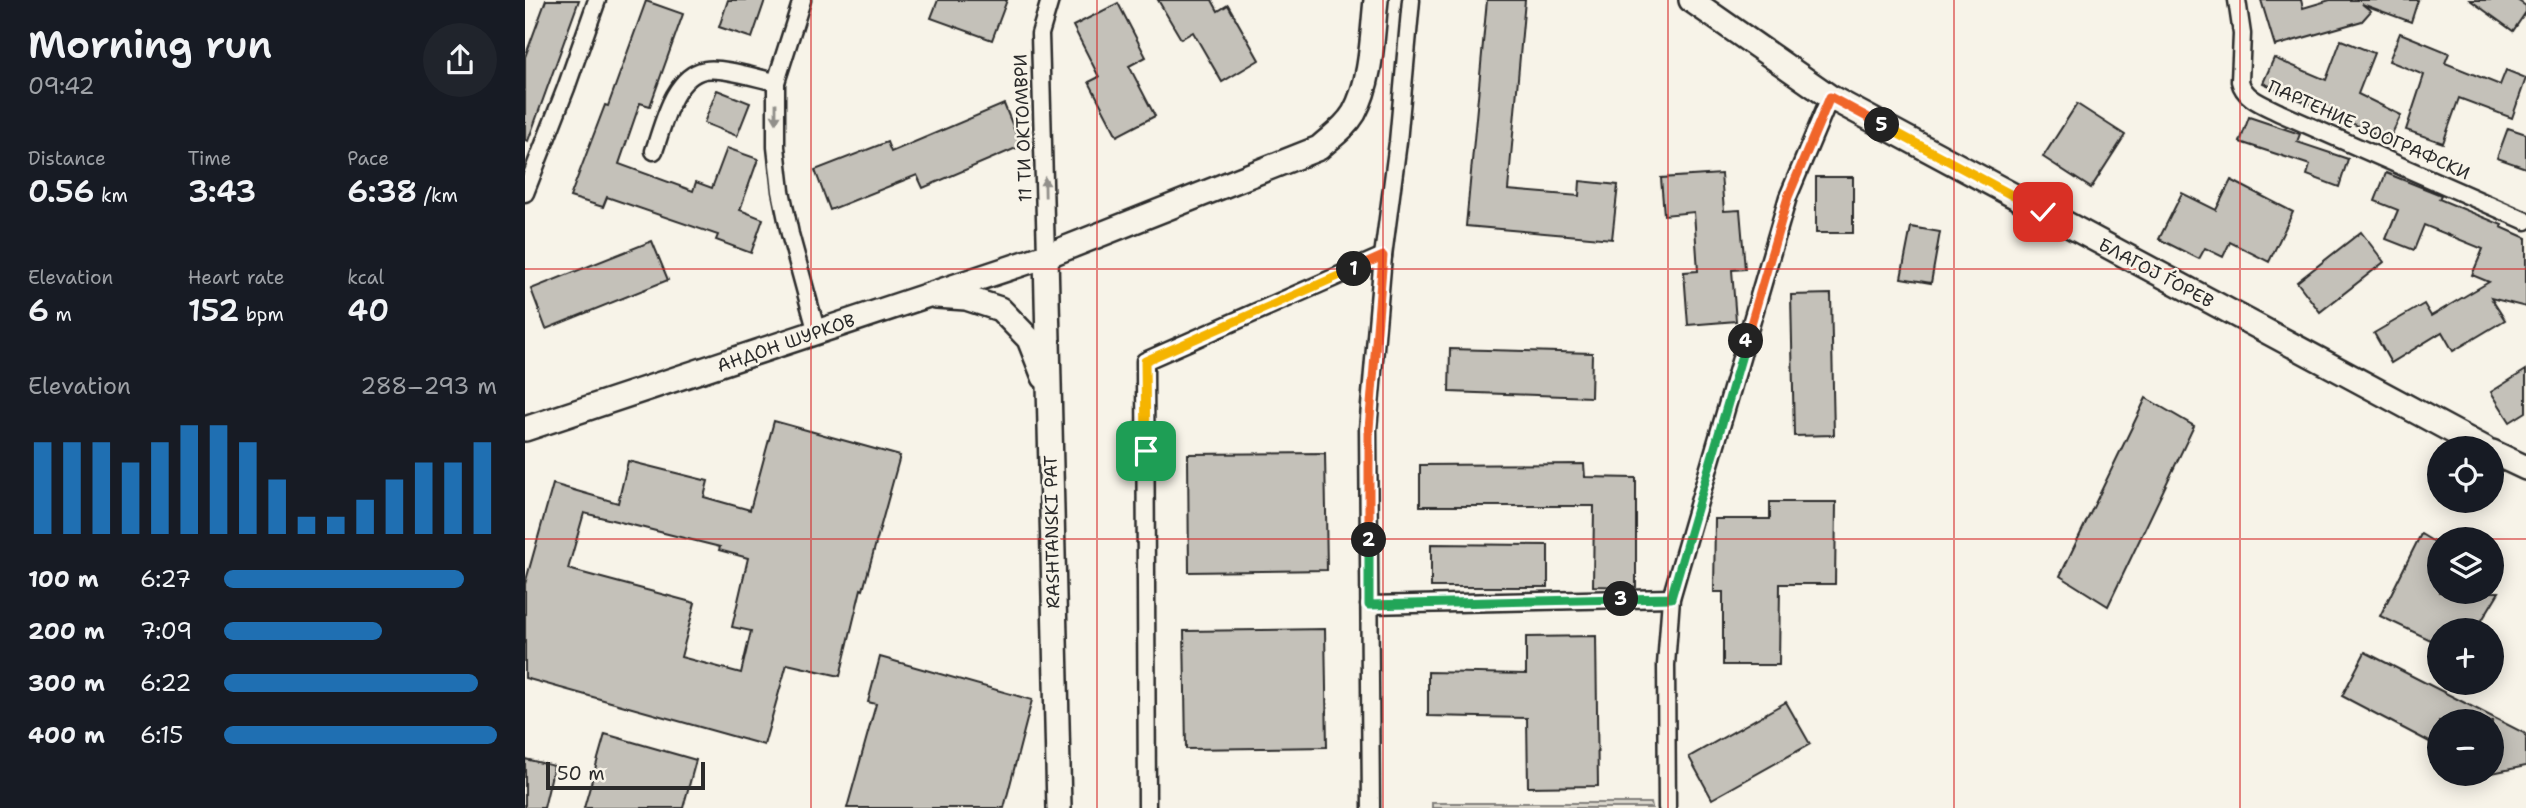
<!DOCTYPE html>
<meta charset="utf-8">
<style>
body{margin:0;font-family:"Shantell Sans",sans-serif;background:#20242c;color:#f1f3f6;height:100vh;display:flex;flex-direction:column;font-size:26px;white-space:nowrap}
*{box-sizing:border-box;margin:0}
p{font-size:23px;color:#9ea1a6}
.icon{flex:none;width:38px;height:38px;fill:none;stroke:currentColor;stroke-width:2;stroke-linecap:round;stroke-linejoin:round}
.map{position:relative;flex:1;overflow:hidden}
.details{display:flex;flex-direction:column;background:#171b24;width:525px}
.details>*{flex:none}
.buttons{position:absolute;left:1902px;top:436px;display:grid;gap:14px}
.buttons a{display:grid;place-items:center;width:77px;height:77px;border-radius:50%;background:#171b24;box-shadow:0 4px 18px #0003;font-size:35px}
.scale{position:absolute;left:21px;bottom:18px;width:159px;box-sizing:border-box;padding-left:7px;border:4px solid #2b2b2b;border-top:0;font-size:19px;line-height:24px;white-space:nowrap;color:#2b2b2b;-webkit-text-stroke:5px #f7f3e8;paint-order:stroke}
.pin{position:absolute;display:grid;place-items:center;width:60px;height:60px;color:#fff;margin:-30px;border-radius:14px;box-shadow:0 4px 10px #0006}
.km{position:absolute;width:35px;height:35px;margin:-18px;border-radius:50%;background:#222;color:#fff;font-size:19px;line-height:35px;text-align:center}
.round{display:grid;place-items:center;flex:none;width:74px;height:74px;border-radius:37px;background:#20242c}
.overview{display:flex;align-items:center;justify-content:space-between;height:119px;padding:0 28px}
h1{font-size:38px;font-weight:600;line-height:52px}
.stats{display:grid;grid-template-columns:repeat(3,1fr);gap:10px;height:119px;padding:7px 28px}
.stats div{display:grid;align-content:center}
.stats b{font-size:30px;font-weight:600}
.stats small{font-size:19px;font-weight:400}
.stats p{font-size:19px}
.chart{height:196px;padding:14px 28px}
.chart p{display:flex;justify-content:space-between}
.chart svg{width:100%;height:126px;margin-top:7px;stroke:#1f6fb2;stroke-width:6}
ul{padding:0 28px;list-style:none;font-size:23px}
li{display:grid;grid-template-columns:112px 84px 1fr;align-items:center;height:52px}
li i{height:18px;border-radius:9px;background:#1f6fb2}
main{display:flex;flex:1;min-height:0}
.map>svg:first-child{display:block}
.green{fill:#dad6cc;stroke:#82807c;stroke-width:2}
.building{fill:#c4c1b9;stroke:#2b2b2b;stroke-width:2;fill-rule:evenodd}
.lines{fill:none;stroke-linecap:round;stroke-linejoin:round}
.street-casing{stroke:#2b2b2b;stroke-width:21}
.secondary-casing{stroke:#2b2b2b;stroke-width:28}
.street{stroke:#f7f3e8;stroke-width:16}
.secondary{stroke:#f7f3e8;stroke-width:23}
.oneway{fill:#918f8a}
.split-1-casing{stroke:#fff;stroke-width:14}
.split-2-casing{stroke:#fff;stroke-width:14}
.split-3-casing{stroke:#fff;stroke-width:14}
.split-4-casing{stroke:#fff;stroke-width:14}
.split-5-casing{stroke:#fff;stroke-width:14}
.split-6-casing{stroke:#fff;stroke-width:14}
.split-1{stroke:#f5b400;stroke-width:9}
.split-2{stroke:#f0652b;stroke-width:9}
.split-3{stroke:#22a559;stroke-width:9}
.split-4{stroke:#22a559;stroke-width:9}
.split-5{stroke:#f0652b;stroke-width:9}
.split-6{stroke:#f5b400;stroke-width:9}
.grid{fill:none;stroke:#d62828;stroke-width:2;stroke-opacity:0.55}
.labels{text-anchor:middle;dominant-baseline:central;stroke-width:5;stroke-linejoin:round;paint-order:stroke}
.street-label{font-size:18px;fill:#2b2b2b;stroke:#f7f3e8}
</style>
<main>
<section class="details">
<div class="overview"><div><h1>Morning run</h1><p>09:42</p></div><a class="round"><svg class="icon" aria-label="share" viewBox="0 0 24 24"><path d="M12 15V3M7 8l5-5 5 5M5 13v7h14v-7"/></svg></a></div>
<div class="stats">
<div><p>Distance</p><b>0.56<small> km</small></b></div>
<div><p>Time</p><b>3:43</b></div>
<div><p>Pace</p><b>6:38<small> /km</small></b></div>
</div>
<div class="stats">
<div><p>Elevation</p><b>6<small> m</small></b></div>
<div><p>Heart rate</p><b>152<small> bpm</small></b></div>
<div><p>kcal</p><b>40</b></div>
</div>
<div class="chart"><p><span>Elevation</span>288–293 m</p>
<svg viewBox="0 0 160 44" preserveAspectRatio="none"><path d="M5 44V12M15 44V12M25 44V12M35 44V19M45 44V12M55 44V6M65 44V6M75 44V12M85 44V25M95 44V38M105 44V38M115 44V32M125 44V25M135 44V19M145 44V19M155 44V12"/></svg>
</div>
<ul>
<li><b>100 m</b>6:27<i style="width:88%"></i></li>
<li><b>200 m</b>7:09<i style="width:58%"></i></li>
<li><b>300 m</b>6:22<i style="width:93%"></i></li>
<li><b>400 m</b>6:15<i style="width:100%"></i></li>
</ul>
</section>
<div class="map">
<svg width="2001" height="808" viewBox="0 0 2001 808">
<rect width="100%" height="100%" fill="#f7f3e8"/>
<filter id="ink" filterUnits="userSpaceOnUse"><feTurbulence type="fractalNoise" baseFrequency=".0143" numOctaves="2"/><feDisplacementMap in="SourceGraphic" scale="14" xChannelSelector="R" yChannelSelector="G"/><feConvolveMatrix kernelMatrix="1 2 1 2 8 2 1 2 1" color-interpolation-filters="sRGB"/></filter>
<g filter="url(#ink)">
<path class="green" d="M 907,803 L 1126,803 L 1127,808 L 907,808 Z"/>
<g class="building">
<path d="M 21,0 L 54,0 L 3,141 L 0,140 L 0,57 Z"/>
<path d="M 203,0 L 240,0 L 227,38 L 194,27 Z"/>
<path d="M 413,0 L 482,0 L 467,40 L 406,18 Z"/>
<path d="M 633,0 L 687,0 L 693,11 L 703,5 L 734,60 L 697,82 L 668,32 L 656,39 Z"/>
<path d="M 962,0 L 1000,0 L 983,190 L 1054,196 L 1055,181 L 1093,185 L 1087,239 L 941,226 Z"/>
<path d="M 1736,0 L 1776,0 L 1778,8 L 1805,0 L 1893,0 L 1886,22 L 1837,4 L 1846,11 L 1837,21 L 1750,46 Z"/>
<path d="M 1945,0 L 1992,0 L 2001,6 L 2001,12 L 1988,31 Z"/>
<path d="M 121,1 L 158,14 L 125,106 L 115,103 L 94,164 L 168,191 L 171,182 L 187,188 L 202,148 L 233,159 L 215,210 L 238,219 L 226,253 L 191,240 L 193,235 L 82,197 L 78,207 L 45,197 L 80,105 L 83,106 Z"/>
<path d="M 593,3 L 621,57 L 604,66 L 630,116 L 592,136 L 564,82 L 574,77 L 548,26 Z"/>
<path d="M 1875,33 L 1924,53 L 1920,63 L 1975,85 L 1981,70 L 2001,78 L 1987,118 L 1934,98 L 1918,143 L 1881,130 L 1899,75 L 1864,61 Z"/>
<path d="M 1816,40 L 1849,53 L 1833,94 L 1876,115 L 1864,140 L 1738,83 L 1749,58 L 1801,80 Z"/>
<path d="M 192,90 L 225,103 L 212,136 L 179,123 Z"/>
<path d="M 479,104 L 496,146 L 398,188 L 392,175 L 305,210 L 290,170 L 362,142 L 366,152 Z"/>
<path d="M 1552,104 L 1600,135 L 1566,188 L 1518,157 Z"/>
<path d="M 1724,117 L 1775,134 L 1772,142 L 1823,159 L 1814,187 L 1782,175 L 1785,165 L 1715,142 Z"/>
<path d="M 1983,128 L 2001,134 L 2001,168 L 1972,158 Z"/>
<path d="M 1861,173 L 1916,195 L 1914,199 L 1977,225 L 1976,227 L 2001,238 L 2001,307 L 1966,298 L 1980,320 L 1928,351 L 1917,332 L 1866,363 L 1849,333 L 1899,304 L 1906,316 L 1964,282 L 1947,275 L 1958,249 L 1899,225 L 1889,250 L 1861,239 L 1873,210 L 1850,201 Z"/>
<path d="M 1196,174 L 1199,211 L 1215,210 L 1220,269 L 1207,270 L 1211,321 L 1163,325 L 1159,272 L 1173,271 L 1169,212 L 1139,215 L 1136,178 Z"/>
<rect x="1291" y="177" width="37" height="56"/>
<path d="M 1706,180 L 1768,212 L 1744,262 L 1705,242 L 1698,257 L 1680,248 L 1674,259 L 1634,239 L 1657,193 L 1691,210 Z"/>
<path d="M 1386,227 L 1415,232 L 1406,283 L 1376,278 Z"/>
<path d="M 1836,232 L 1859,262 L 1795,312 L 1772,282 Z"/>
<path d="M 127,241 L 143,280 L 21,329 L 6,289 Z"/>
<path d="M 1306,294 L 1309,435 L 1269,436 L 1266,295 Z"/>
<path d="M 925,349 L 1067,353 L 1066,397 L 924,392 Z"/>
<path d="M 2001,370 L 2001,412 L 1985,422 L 1966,392 Z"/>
<path d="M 1621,398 L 1669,426 L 1583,606 L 1535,576 Z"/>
<path d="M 249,421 L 375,456 L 338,590 L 336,589 L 315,676 L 262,664 L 239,745 L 0,678 L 0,584 L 28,484 L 93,503 L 103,461 L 183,481 L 179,497 L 225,510 ZM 59,513 L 195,547 L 194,550 L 223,558 L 207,627 L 226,631 L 216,673 L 156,657 L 170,603 L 43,569 Z"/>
<path d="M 800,453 L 802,570 L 664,572 L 663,454 Z"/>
<path d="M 1059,464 L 1060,477 L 1111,478 L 1111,587 L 1068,586 L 1069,506 L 895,506 L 895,465 Z"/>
<path d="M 1245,502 L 1311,502 L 1310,584 L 1255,584 L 1254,665 L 1198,665 L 1198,592 L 1189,592 L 1190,519 L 1245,519 Z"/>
<path d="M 1896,534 L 1914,545 L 1914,592 L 1974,592 L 1951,630 L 1914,630 L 1914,644 L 1855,616 Z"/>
<path d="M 906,544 L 1023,545 L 1023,587 L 906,587 Z"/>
<path d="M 800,629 L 802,747 L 661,749 L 659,631 Z"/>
<path d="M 1071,636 L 1073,786 L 1003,787 L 1002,718 L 903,716 L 903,672 L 1001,674 L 1001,637 Z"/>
<path d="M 1840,652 L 2001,734 L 2001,766 L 1967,773 L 1967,721 L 1914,721 L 1914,747 L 1817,696 Z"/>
<path d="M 355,657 L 507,700 L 479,808 L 322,808 L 351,704 L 343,702 Z"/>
<path d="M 1261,702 L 1285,744 L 1187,799 L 1164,757 Z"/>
<path d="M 80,734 L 171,760 L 158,808 L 59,808 Z"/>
<path d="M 0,759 L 29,766 L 19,808 L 0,808 Z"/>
</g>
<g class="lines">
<g class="street-casing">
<g id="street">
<path d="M 277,0 L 251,82 L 251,147 L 256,191 L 265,234 L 292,333"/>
<path d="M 1712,0 L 1717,34 L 1715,81 C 1719,99 1740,105 1755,113 L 2001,221"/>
<path d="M 129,151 C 138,126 148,76 180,70 C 198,67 231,78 251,82"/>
<path d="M 0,193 L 41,88 L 72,0"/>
<path d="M 521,256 L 515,34 L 525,0"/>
<path d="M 844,605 L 1146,598"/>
<path d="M 622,808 L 620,361 L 858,256"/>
<path d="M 846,808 L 843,429 L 858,256 L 873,142 L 886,0"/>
<path d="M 1142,808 L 1141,665 L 1146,598 L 1263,197 L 1305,97"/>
</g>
</g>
<g class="secondary-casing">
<g id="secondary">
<path d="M 1166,0 L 1305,97 L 1959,448"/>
<path d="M 521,256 L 534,808"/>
<path d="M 411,296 L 441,298 L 475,309 L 504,339 L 519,377"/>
<path d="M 0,429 L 521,256 L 794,148 C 806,137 820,128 829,113 C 847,80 847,36 851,0"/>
<path d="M 1967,452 L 2001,468"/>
</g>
</g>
<use href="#street" class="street"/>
<use href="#secondary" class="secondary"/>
</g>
<defs><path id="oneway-solid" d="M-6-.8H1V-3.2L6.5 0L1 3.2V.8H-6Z" transform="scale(1.75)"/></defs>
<g class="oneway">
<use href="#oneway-solid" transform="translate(251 113) rotate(90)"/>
<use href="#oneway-solid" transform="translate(520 187) rotate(-91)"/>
</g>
</g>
<g class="lines" filter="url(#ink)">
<g class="split-1-casing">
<path id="split-1" d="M 621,451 L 620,361 L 829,269"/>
</g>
<g class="split-2-casing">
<path id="split-2" d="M 829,269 L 858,256 L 844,429 L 844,540"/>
</g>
<g class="split-3-casing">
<path id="split-3" d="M 844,540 L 844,605 L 1096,599"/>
</g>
<g class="split-4-casing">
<path id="split-4" d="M 1096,599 L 1146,598 L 1221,341"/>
</g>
<g class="split-5-casing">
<path id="split-5" d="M 1221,341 L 1263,197 L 1305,97 L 1357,125"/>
</g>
<g class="split-6-casing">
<path id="split-6" d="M 1357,125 L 1518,212"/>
</g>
<use href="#split-1" class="split-1"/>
<use href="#split-2" class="split-2"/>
<use href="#split-3" class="split-3"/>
<use href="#split-4" class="split-4"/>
<use href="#split-5" class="split-5"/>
<use href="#split-6" class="split-6"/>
</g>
<path class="grid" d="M 286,0 L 286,808M 572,0 L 572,808M 858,0 L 858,808M 1143,0 L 1143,808M 1429,0 L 1429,808M 1715,0 L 1715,808M 0,269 L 2001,269M 0,539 L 2001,539"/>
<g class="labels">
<g class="street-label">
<text transform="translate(498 128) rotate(-92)">11 ТИ ОКТОМВРИ</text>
<text transform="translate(1844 130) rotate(24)">ПАРТЕНИЕ ЗООГРАФСКИ</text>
<text transform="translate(1631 273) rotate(28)">БЛАГОЈ ЃОРЕВ</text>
<text transform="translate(261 343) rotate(-19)">АНДОН ШУРКОВ</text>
<text transform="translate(527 532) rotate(-91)">RASHTANSKI PAT</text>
</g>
</g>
</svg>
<div class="buttons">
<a><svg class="icon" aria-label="locate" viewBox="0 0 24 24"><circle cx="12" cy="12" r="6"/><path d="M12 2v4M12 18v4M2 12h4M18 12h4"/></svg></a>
<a><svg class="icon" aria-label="layers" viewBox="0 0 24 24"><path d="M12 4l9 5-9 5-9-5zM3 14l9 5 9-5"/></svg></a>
<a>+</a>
<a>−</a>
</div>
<div class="scale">50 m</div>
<div class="pin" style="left:621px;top:451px;background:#1e9e55"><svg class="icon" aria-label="arrive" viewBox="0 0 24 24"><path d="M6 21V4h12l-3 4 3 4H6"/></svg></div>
<div class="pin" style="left:1518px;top:212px;background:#d93025"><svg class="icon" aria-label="check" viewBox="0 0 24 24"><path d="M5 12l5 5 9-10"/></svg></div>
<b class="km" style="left:829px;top:269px">1</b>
<b class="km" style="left:844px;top:540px">2</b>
<b class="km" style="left:1096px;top:599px">3</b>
<b class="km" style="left:1221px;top:341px">4</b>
<b class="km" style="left:1357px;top:125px">5</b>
</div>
</main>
